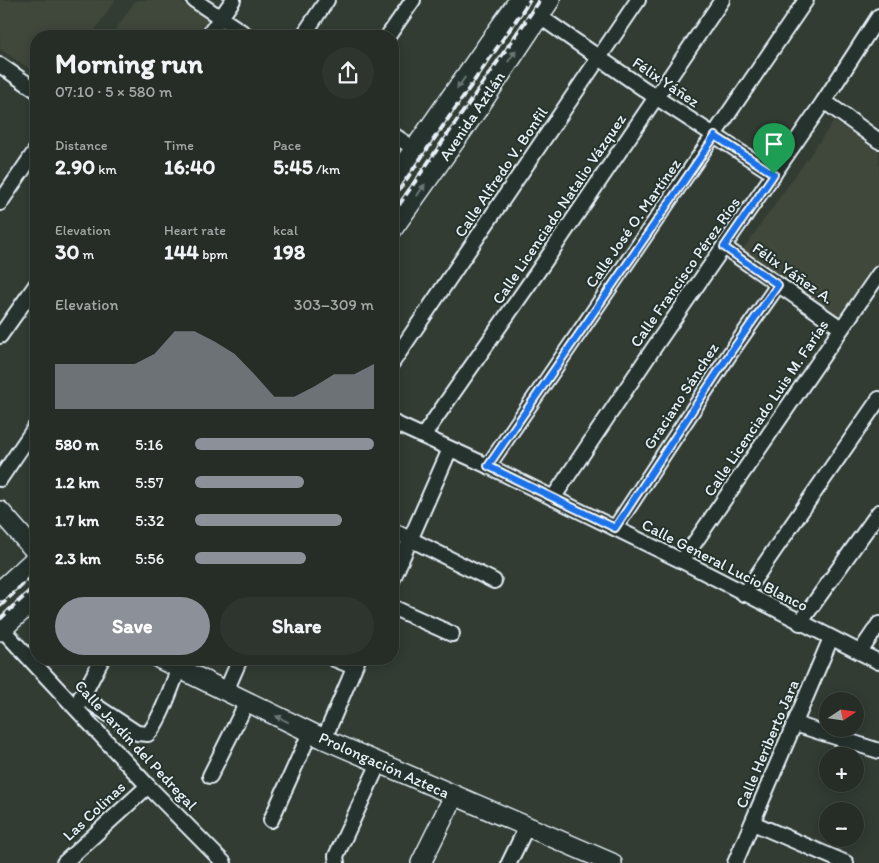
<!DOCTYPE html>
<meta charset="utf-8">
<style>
body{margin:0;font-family:Itim,sans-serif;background:#2e352e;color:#f1f3f6;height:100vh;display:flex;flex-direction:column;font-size:19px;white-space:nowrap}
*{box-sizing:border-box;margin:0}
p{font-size:16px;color:#a4a8a7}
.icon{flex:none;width:28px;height:28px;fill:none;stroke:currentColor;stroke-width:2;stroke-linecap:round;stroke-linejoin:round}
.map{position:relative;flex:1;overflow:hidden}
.drawer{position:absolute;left:30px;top:30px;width:369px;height:635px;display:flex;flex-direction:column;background:#262d26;border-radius:20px;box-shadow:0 2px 12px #0003,0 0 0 1px #424943}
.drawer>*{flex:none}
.needle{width:32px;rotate:77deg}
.buttons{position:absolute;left:819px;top:692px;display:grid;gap:10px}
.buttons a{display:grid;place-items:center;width:45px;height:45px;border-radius:50%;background:#262d26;box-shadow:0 2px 12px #0003,0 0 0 1px #424943;font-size:25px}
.pin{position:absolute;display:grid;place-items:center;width:42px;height:42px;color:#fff;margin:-51px -21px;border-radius:50% 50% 50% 0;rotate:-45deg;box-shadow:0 0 5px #0007}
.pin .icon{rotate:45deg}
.round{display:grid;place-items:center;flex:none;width:52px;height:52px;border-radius:26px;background:#2e352e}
.head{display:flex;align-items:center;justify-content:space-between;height:85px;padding:0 25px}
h1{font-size:28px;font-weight:800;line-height:38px}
.stats{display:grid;grid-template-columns:repeat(3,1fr);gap:8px;height:85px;padding:5px 25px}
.stats div{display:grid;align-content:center}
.stats b{font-size:21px;font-weight:800}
.stats small{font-size:14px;font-weight:400}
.stats p{font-size:14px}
.chart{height:140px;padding:10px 25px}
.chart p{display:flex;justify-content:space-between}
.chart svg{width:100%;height:90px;margin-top:5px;fill:#8c9099;opacity:.7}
.cta{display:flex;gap:10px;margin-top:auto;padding:10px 25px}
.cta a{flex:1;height:58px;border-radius:30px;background:#8c9099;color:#fff;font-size:20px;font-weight:800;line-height:58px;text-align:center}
.cta a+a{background:#2e352e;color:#f1f3f6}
ul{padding:0 25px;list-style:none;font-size:16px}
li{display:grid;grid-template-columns:80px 60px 1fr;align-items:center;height:38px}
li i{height:12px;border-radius:6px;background:#8c9099}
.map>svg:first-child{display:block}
.built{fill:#41473a}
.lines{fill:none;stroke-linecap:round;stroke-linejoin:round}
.street-casing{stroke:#e8f1f8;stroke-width:18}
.secondary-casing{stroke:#e8f1f8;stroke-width:22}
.street{stroke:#26332d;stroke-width:14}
.secondary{stroke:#26332d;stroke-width:19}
.rail{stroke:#e8f1f8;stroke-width:4;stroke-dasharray:8 4;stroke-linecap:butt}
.oneway{fill:#6a7674}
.route-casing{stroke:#fff;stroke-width:10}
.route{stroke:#1a73e8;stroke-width:6}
.labels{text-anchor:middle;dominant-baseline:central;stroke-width:4;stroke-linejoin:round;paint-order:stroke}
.street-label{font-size:16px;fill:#e8f1f8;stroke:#26332d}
</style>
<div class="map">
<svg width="879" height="863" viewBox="0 0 879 863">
<rect width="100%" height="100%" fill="#323c33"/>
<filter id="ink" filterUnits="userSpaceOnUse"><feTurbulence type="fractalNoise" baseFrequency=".02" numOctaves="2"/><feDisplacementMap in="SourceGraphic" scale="10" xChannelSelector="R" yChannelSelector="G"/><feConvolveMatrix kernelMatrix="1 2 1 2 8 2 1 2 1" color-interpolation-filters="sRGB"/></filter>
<g filter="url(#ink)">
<g class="built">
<path d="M 0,0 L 115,0 L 91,36 L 36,36 L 36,73 L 0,49 Z"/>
<path d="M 136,0 L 178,0 L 209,20 L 198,36 L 111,36 Z"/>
<path d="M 834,121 L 879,151 L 879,265 L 842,321 L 741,252 Z"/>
</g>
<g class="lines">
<g class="street-casing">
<g id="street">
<path d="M 194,0 L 248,36"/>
<path d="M 539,16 L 657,98 L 774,174"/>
<path d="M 208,36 L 233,0"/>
<path d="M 303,36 L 327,0"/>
<path d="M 388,36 L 413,0"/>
<path d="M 0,65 L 36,90"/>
<path d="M 824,101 L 879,141"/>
<path d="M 392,134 L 415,149"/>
<path d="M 0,203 L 36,150"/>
<path d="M 724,247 L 841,328"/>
<path d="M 0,336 L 36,285"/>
<path d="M 392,363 L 638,0"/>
<path d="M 392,422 L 488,466 L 682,561 L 879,662"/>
<path d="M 423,436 L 545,261 L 722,0"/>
<path d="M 488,466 L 806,0"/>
<path d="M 0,479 L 36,426"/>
<path d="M 553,498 L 653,349 L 824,101 L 879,16"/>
<path d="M 615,528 L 731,352 L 778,285"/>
<path d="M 392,530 L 494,581"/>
<path d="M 682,561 L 879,274"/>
<path d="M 392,581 L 450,449"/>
<path d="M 744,594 L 879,399"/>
<path d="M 392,607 L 452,634"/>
<path d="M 800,623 L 879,512"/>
<path d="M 2,629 L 148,786 L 224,863"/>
<path d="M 860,652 L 879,624"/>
<path d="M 334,659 L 354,667"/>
<path d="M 226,691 L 240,659"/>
<path d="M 81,696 L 137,733 L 148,734 C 160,722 172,685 179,668"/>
<path d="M 78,705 L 102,659"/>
<path d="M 795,724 L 879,751"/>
<path d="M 324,739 L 358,659"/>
<path d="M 210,776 L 247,702"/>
<path d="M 271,820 L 310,733"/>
<path d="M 753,823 L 846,863"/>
<path d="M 64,863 L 148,786"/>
<path d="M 337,863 L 336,856 L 379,763"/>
<path d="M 509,863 L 527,826"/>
<path d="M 735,863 L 831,638"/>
</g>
</g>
<g class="secondary-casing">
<g id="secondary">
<path d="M 392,181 L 519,0"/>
<path d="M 392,230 L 477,110 L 550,0"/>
<path d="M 0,511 L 36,552"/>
<path d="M 0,591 L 36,558"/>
<path d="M 0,631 L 36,598"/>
<path d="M 160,659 L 324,739 L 612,863"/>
<path d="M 421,863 L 454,796"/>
</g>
</g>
<use href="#street" class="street"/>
<use href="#secondary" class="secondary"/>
<g class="rail">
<path d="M 392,200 L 530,0"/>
<path d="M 392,215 L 540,0"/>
<path d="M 0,606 L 36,572"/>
<path d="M 0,619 L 36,585"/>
</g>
</g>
<defs><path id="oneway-solid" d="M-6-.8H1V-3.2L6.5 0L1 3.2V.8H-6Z" transform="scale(1.25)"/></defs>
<g class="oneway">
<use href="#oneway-solid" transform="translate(512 56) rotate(-56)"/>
<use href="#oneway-solid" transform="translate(461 83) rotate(125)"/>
<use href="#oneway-solid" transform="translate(421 190) rotate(-55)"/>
<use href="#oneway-solid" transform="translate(282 719) rotate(-154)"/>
</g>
</g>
<g class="lines" filter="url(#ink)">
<g class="route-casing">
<path id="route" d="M 715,136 L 774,174 L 724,247 L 778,285 L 731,352 L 615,528 L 488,466 Z"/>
</g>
<use href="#route" class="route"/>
</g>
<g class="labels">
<g class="street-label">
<text transform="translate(666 82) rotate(34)">Félix Yáñez</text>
<text transform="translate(472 116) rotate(-56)">Avenida Aztlán</text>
<text transform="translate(501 172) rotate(-56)">Calle Alfredo V. Bonfil</text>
<text transform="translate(559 209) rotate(-56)">Calle Licenciado Natalio Vázquez</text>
<text transform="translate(633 223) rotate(-55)">Calle José O. Martínez</text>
<text transform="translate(685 272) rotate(-55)">Calle Francisco Pérez Ríos</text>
<text transform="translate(793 273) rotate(35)">Félix Yáñez A.</text>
<text transform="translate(681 396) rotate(-57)">Graciano Sánchez</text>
<text transform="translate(766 408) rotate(-56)">Calle Licenciado Luis M. Farías</text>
<text transform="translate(725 565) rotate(27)">Calle General Lucio Blanco</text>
<text transform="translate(767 744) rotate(-67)">Calle Heriberto Jara</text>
<text transform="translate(136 745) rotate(47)">Calle Jardín del Pedregal</text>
<text transform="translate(384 765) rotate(24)">Prolongación Azteca</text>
<text transform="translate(94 811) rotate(-43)">Las Colinas</text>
</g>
</g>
</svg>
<div class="buttons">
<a><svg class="needle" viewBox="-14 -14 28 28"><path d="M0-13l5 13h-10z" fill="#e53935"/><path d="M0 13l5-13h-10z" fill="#a4a8a7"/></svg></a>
<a>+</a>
<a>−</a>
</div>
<div class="pin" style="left:774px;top:174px;background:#1e9e55"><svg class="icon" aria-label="arrive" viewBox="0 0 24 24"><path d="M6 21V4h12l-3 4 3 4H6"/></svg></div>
<section class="drawer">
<div class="head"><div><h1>Morning run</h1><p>07:10 · 5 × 580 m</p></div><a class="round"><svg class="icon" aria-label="share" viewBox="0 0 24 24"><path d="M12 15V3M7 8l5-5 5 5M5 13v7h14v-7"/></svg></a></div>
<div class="stats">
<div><p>Distance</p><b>2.90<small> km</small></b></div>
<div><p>Time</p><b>16:40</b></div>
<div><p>Pace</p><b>5:45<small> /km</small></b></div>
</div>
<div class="stats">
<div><p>Elevation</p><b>30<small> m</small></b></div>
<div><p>Heart rate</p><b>144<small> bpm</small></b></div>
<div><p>kcal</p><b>198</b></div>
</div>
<div class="chart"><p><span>Elevation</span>303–309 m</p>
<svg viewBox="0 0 160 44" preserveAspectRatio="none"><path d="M0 44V22L10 22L20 22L30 22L40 22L50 17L60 6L70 6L80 11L90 17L100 27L110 38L120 38L130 33L140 27L150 27L160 22V44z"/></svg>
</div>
<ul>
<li><b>580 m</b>5:16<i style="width:100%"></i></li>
<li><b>1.2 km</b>5:57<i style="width:61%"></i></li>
<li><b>1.7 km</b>5:32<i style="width:82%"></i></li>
<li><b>2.3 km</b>5:56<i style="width:62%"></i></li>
</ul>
<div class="cta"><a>Save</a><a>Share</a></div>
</section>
</div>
